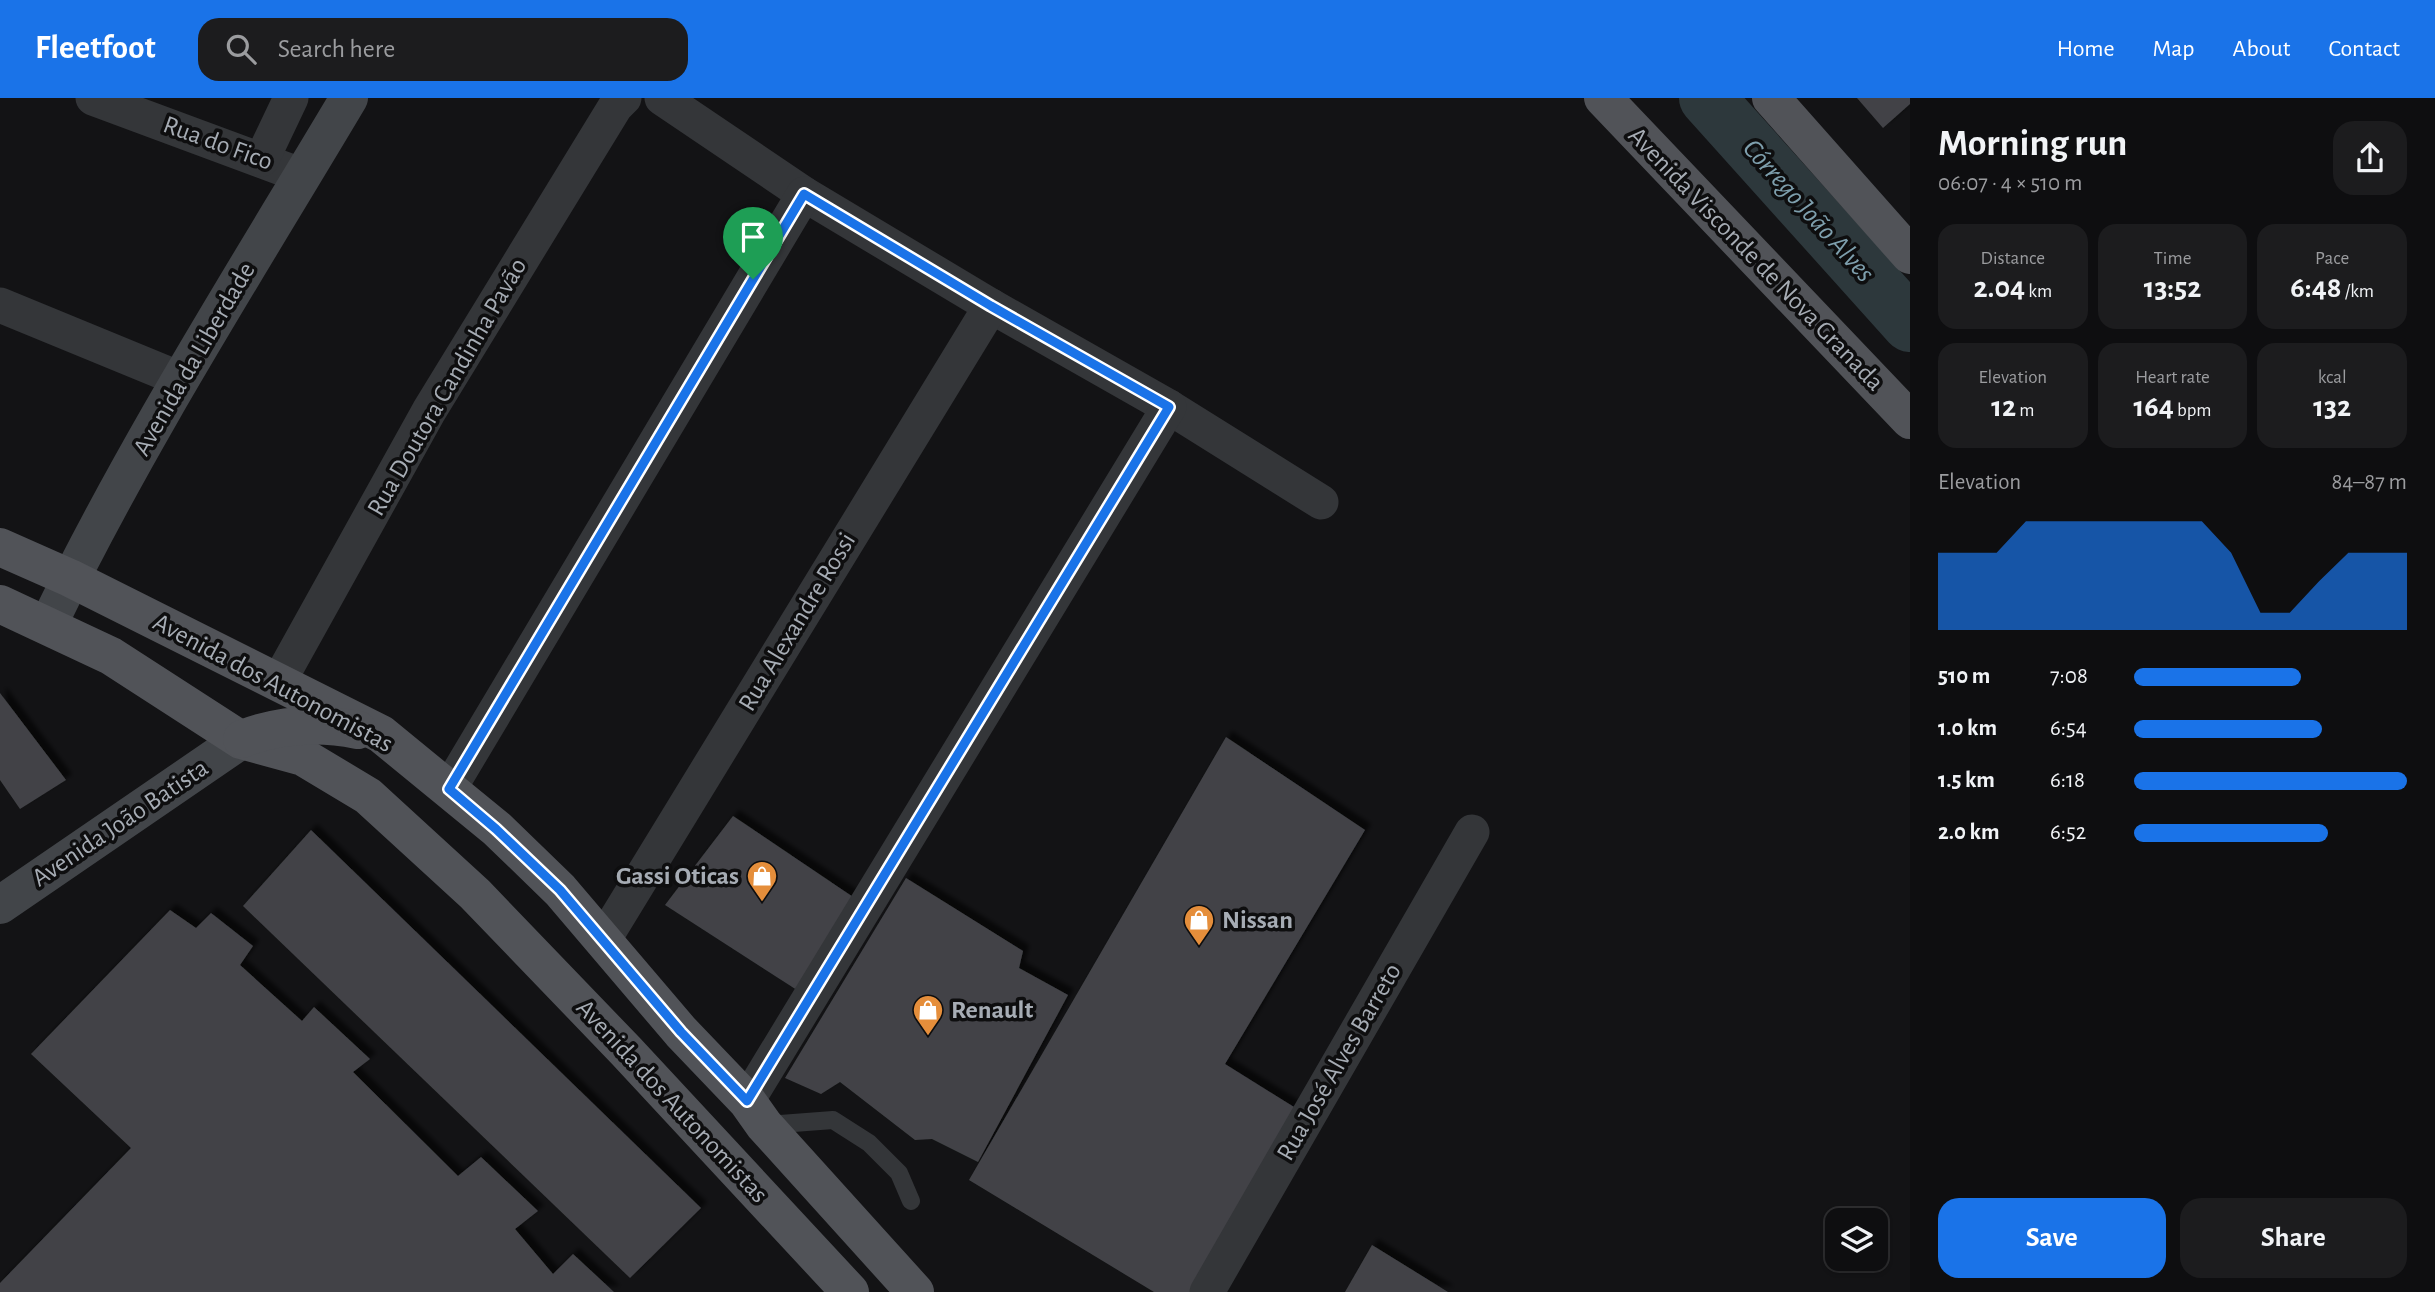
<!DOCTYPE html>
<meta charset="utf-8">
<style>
body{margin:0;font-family:"Alegreya Sans",sans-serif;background:#1c1c1e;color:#f1f3f6;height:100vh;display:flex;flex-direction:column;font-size:26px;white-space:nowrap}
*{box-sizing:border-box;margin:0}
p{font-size:23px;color:#9b9c9f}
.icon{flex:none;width:38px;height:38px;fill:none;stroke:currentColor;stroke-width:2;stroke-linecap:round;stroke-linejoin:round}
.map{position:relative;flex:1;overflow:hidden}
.panel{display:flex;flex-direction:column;background:#0e0e10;width:525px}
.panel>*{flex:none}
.tools{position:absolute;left:1825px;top:1110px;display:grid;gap:14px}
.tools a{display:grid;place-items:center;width:63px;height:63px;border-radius:14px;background:#0e0e10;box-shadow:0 2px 5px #0004,0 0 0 2px #2e2e30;font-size:35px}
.pin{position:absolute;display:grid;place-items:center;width:60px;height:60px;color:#fff;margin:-72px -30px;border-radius:50% 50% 50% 0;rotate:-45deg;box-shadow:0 0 7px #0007}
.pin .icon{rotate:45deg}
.round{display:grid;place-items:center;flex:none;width:74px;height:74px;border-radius:21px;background:#1c1c1e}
.headline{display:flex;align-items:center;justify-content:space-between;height:119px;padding:0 28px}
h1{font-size:38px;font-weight:700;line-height:52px}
.metrics{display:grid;grid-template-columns:repeat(3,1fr);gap:10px;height:119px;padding:7px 28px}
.metrics div{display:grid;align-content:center;border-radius:18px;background:#1c1c1e;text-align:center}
.metrics b{font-size:30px;font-weight:700}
.metrics small{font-size:19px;font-weight:400}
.metrics p{font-size:19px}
.chart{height:196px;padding:14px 28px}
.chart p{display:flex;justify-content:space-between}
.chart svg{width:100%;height:126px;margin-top:7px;fill:#1a73e8;opacity:.7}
.button{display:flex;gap:14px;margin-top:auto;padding:14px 28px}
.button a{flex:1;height:80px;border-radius:21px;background:#1a73e8;color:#fff;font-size:28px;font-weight:700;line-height:80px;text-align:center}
.button a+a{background:#1c1c1e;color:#f1f3f6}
ul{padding:0 28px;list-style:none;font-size:23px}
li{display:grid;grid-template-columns:112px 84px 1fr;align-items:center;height:52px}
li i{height:18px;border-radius:9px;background:#1a73e8}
header{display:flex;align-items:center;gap:42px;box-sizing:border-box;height:98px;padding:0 35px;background:#1a73e8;color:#fff}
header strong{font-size:33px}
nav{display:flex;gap:38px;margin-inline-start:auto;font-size:24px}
.search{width:490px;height:63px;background:#1c1c1e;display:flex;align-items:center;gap:18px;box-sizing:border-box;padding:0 24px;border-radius:21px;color:#9b9c9f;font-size:26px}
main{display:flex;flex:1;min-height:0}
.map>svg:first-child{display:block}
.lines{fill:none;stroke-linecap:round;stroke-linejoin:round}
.river{stroke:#2d383c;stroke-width:56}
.building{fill:#424347;filter:url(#shadow)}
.service{stroke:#343639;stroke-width:18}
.minor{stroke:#343639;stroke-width:35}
.secondary{stroke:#424549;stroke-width:38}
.primary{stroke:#515358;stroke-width:38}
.route-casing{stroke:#fff;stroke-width:14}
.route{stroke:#1a73e8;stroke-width:9}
.labels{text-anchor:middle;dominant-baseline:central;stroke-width:7;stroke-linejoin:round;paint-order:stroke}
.street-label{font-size:26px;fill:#a6acb4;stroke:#0e0e0f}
.poi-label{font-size:26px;font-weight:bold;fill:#a6acb4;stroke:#0e0e0f;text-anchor:start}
.water-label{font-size:28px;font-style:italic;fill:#7e9fad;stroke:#0e0e0f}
</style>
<header>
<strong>Fleetfoot</strong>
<div class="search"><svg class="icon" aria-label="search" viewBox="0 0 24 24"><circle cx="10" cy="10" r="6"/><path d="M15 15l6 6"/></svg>Search here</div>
<nav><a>Home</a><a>Map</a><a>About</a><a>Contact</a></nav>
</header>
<main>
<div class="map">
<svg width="1910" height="1194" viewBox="0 0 1910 1194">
<defs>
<filter id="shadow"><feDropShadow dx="6" dy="-6" stdDeviation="2" flood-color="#0009"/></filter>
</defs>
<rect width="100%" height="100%" fill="#131315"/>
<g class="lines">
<path class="river" d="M 1707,0 L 1910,226"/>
</g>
<g class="building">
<path d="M 1857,0 L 1910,0 L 1910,6 L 1883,30 Z"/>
<path d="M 0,595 L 66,682 L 20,711 L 0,682 Z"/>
<path d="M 1226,639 L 1365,732 L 1225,966 L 1294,1009 L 1192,1194 L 1154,1194 L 969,1082 Z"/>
<path d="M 733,718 L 859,803 L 800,894 L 665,807 Z"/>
<path d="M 311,732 L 701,1110 L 630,1180 L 243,808 Z"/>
<path d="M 906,780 L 1023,853 L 1019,870 L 1068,897 L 978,1064 L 932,1041 L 915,1042 L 840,984 L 821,996 L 785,980 Z"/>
<path d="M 170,812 L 196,830 L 211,815 L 253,848 L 240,867 L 302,923 L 314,909 L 370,961 L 353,974 L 458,1078 L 481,1059 L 538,1113 L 515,1131 L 553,1176 L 573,1156 L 614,1194 L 0,1194 L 0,1185 L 131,1050 L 31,956 Z"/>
<path d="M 1372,1147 L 1448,1194 L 1345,1194 Z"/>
</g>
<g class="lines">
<path class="service" d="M 767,1027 L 833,1022 L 869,1045 L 899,1075 L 911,1103"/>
<g class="minor">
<path d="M 93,0 L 303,78"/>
<path d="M 662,0 L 804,96 L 991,208 L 1169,309 L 1321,404"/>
<path d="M 262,61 L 291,0"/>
<path d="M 0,207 L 180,281"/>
<path d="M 279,583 L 429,313 L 615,9 L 624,0"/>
<path d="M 449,691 L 804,96"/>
<path d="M 604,841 L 991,208"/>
<path d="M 747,1003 L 1169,309"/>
<path d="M 1207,1194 L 1472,734"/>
</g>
<g class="secondary">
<path d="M 48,527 C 136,345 246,173 349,0"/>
<path d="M 0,807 L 241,642"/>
</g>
<g class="primary">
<path d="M 1603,0 L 1910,322"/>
<path d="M 1771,0 L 1910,157"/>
<path d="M 0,449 L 70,480 L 381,636 L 497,731 L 560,792 L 681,934 L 747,1003 L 764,1027 L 915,1194"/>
<path d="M 0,506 L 111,558 L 241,642 L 303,659 L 368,698 L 475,796 L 626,953 L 850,1194"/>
<path d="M 242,641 C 280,626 318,624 358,632"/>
</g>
</g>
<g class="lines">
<g class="route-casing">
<path id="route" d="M 804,96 L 991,208 L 1169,309 L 747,1003 L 681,934 L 560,792 L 496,731 L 449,691 Z"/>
</g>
<use href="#route" class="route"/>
</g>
<defs>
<g id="shop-pin" transform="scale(1.575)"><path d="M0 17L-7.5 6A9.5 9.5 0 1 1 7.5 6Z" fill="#e58e3b" stroke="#0e0e0f"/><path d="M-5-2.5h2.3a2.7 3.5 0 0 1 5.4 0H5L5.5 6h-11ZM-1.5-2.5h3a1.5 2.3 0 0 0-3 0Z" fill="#fff"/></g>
</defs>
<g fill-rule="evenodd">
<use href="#shop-pin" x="762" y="778"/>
<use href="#shop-pin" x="1199" y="822"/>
<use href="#shop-pin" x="928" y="912"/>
</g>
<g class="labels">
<g class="street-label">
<text transform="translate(218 45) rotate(20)">Rua do Fico</text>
<text transform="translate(1756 161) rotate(46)">Avenida Visconde de Nova Granada</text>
<text transform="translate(194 261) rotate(-60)">Avenida da Liberdade</text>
<text transform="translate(447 289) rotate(-60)">Rua Doutora Candinha Pavão</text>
<text transform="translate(797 524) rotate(-59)">Rua Alexandre Rossi</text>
<text transform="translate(273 585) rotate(28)">Avenida dos Autonomistas</text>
<text transform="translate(120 725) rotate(-34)">Avenida João Batista</text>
<text transform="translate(1339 964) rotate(-60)">Rua José Alves Barreto</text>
<text transform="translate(672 1003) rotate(47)">Avenida dos Autonomistas</text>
</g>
<g class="poi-label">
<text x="739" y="778" text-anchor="end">Gassi Oticas</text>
<text x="1222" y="822">Nissan</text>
<text x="951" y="912">Renault</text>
</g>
<g class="water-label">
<text transform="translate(1808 113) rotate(48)">Córrego João Alves</text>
</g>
</g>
</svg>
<div class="tools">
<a><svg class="icon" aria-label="layers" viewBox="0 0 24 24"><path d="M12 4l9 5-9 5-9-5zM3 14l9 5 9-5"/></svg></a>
</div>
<div class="pin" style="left:753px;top:181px;background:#1e9e55"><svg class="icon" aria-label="arrive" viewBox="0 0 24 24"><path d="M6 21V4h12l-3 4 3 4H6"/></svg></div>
</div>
<section class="panel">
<div class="headline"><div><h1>Morning run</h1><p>06:07 · 4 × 510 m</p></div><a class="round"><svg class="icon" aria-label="share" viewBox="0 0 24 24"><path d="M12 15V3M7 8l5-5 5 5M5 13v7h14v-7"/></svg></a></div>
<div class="metrics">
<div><p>Distance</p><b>2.04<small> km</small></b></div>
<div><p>Time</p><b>13:52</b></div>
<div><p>Pace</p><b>6:48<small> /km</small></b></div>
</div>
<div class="metrics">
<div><p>Elevation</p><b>12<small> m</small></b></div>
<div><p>Heart rate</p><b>164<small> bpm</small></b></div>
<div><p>kcal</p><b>132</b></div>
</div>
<div class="chart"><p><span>Elevation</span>84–87 m</p>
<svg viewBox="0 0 160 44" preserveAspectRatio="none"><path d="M0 44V17L10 17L20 17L30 6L40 6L50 6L60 6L70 6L80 6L90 6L100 17L110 38L120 38L130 27L140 17L150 17L160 17V44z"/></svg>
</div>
<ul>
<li><b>510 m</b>7:08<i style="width:61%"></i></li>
<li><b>1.0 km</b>6:54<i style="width:69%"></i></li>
<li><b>1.5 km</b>6:18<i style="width:100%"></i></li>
<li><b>2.0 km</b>6:52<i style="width:71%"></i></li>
</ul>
<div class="button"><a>Save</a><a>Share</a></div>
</section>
</main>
